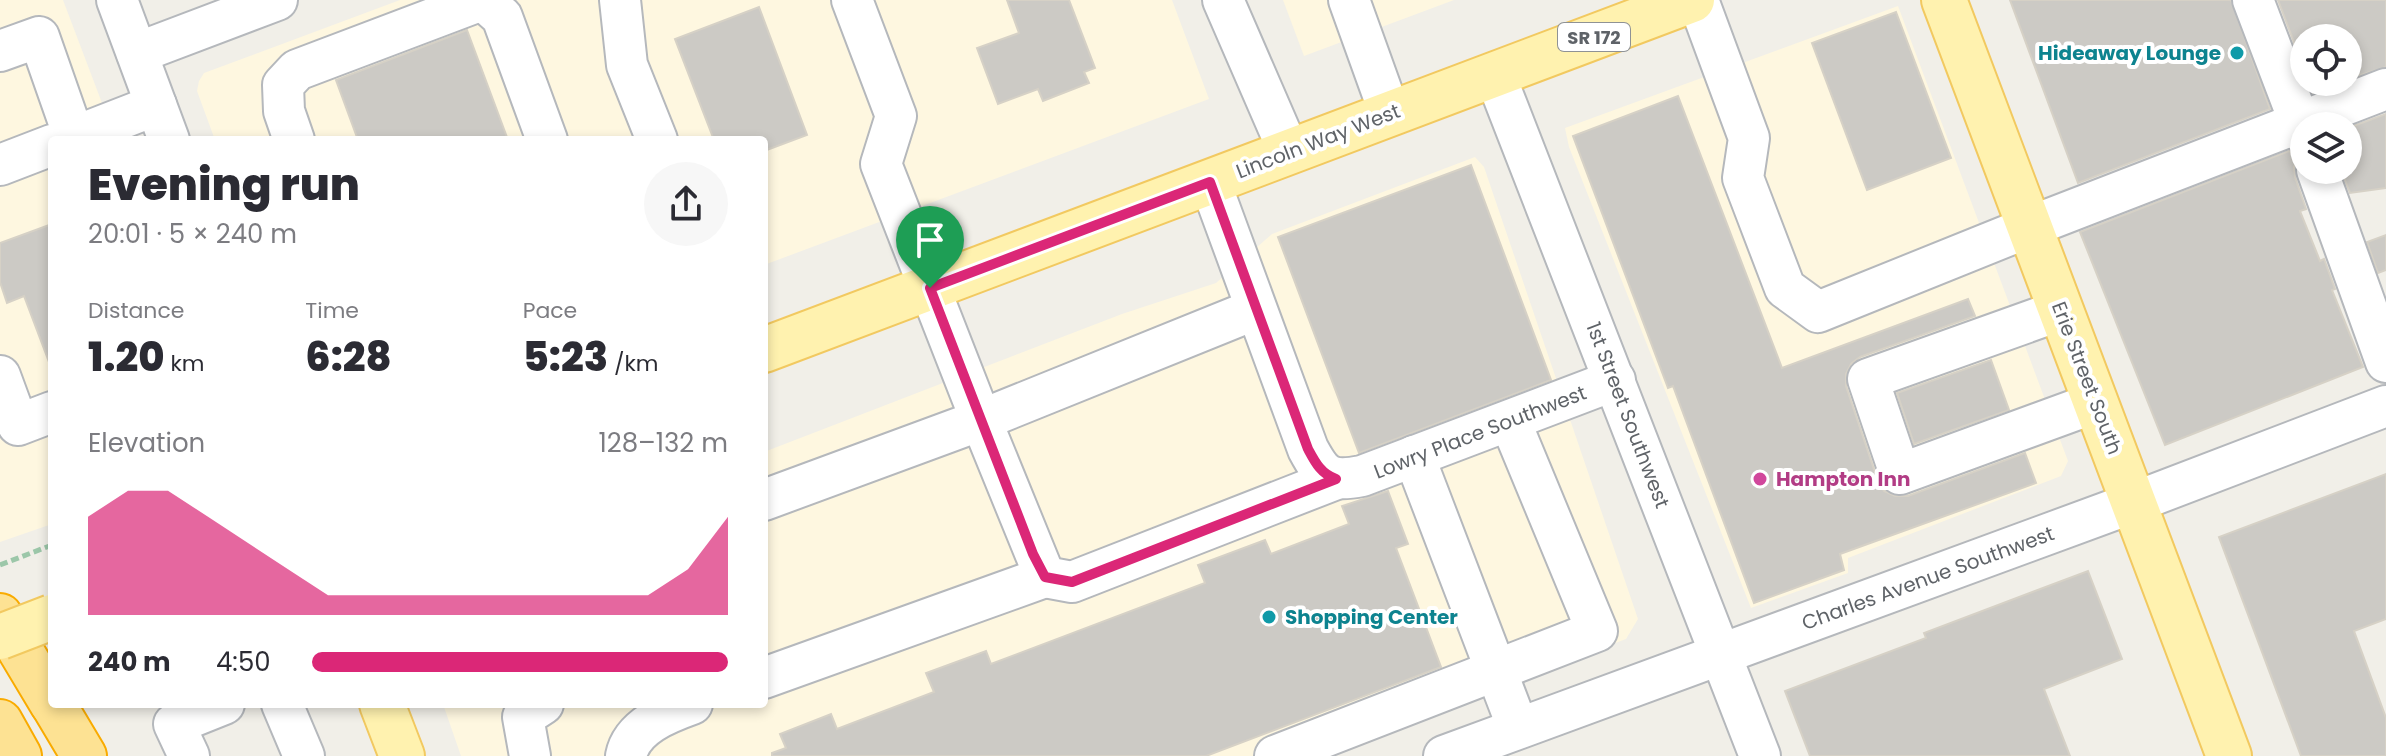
<!DOCTYPE html>
<meta charset="utf-8">
<style>
body{margin:0;font-family:Poppins,sans-serif;background:#f7f7f7;color:#2b2b33;height:100vh;display:flex;flex-direction:column;font-size:30px;white-space:nowrap}
*{box-sizing:border-box;margin:0}
p{font-size:26px;color:#7c7c81}
.icon{flex:none;width:44px;height:44px;fill:none;stroke:currentColor;stroke-width:2;stroke-linecap:round;stroke-linejoin:round}
.map{position:relative;flex:1;overflow:hidden}
.drawer{position:absolute;left:48px;top:136px;width:720px;height:572px;display:flex;flex-direction:column;background:#fff;border-radius:8px;box-shadow:0 4px 12px #0003}
.drawer>*{flex:none}
.tools{position:absolute;left:2290px;top:24px;display:grid;gap:16px}
.tools a{display:grid;place-items:center;width:72px;height:72px;border-radius:50%;background:#fff;box-shadow:0 4px 12px #0003;font-size:40px}
.pin{position:absolute;display:grid;place-items:center;width:68px;height:68px;color:#fff;margin:-82px -34px;border-radius:50% 50% 50% 0;rotate:-45deg;box-shadow:0 0 8px #0007}
.pin .icon{rotate:45deg}
.round{display:grid;place-items:center;flex:none;width:84px;height:84px;border-radius:42px;background:#f7f7f7}
.summary{display:flex;align-items:center;justify-content:space-between;height:136px;padding:0 40px}
h1{font-size:44px;font-weight:800;line-height:60px}
.metrics{display:grid;grid-template-columns:repeat(3,1fr);gap:12px;height:136px;padding:8px 40px}
.metrics div{display:grid;align-content:center}
.metrics b{font-size:40px;font-weight:800}
.metrics small{font-size:22px;font-weight:400}
.metrics p{font-size:22px}
.chart{height:224px;padding:16px 40px}
.chart p{display:flex;justify-content:space-between}
.chart svg{width:100%;height:144px;margin-top:8px;fill:#db2777;opacity:.7}
ul{padding:0 40px;list-style:none;font-size:26px}
li{display:grid;grid-template-columns:128px 96px 1fr;align-items:center;height:60px}
li i{height:20px;border-radius:10px;background:#db2777}
.map>svg:first-child{display:block}
.commercial{fill:#fef7e0}
.building{fill:#cccac5;stroke:#d6d1c6;stroke-width:2}
.lines{fill:none;stroke-linecap:round;stroke-linejoin:round}
.minor-casing{stroke:#b5b8bc;stroke-width:44}
.major-casing{stroke:#f2c960;stroke-width:48}
.highway-casing{stroke:#f9ab00;stroke-width:48}
.path{stroke:#9cc7a9;stroke-width:5;stroke-dasharray:8 4;stroke-linecap:butt}
.minor{stroke:#fff;stroke-width:40}
.major{stroke:#fff2af;stroke-width:44}
.highway{stroke:#fde293;stroke-width:44}
.major-bridge-casing{stroke:#f2c960;stroke-width:48;stroke-linecap:butt}
.major-bridge{stroke:#fff2af;stroke-width:44}
.route-casing{stroke:#fff;stroke-width:16}
.route{stroke:#db2777;stroke-width:10}
.culture-dot{fill:#0f9aa8;stroke:#fff;stroke-width:3}
.hotel-dot{fill:#d1479c;stroke:#fff;stroke-width:3}
.labels{text-anchor:middle;dominant-baseline:central;stroke-width:8;stroke-linejoin:round;paint-order:stroke}
.shield{fill:#fff;stroke:#8f9295;stroke-width:2}
.shield-label{font-size:18px;font-weight:bold;fill:#5f6368}
.culture-label{font-size:20px;font-weight:bold;fill:#0d838f;stroke:#fff;text-anchor:end}
.street-label{font-size:20px;fill:#5f6368;stroke:#fff}
.hotel-label{font-size:20px;font-weight:bold;fill:#b23c85;stroke:#fff;text-anchor:start}
</style>
<div class="map">
<svg width="2386" height="756" viewBox="0 0 2386 756">
<rect width="100%" height="100%" fill="#f1efe8"/>
<g class="commercial">
<path d="M 0,0 L 63,0 L 116,140 L 52,140 L 52,524 L 0,542 Z"/>
<path d="M 400,0 L 1172,0 L 1209,99 L 764,265 L 764,140 L 215,140 L 197,91 L 199,81 L 204,73 Z"/>
<path d="M 1283,0 L 1454,0 L 1304,56 Z"/>
<path d="M 1898,6 L 2068,461 L 2061,476 L 1848,558 L 1848,573 L 1751,608 L 1569,147 L 1565,128 Z"/>
<path d="M 1475,157 L 1484,167 L 1638,619 L 1626,639 L 1316,756 L 461,756 L 443,704 L 764,704 L 764,452 L 1122,314 L 1216,283 L 1272,234 Z"/>
</g>
<g class="building">
<path d="M 1007,0 L 1069,0 L 1095,68 L 1084,72 L 1089,83 L 1043,101 L 1038,89 L 998,104 L 977,48 L 1019,33 Z"/>
<path d="M 2010,0 L 2231,0 L 2270,109 L 2078,183 Z"/>
<path d="M 2278,0 L 2386,0 L 2386,67 L 2348,79 L 2348,38 L 2304,38 L 2304,69 Z"/>
<path d="M 759,7 L 807,135 L 764,151 L 764,140 L 714,140 L 675,39 Z"/>
<path d="M 1896,12 L 1951,158 L 1867,190 L 1812,43 Z"/>
<path d="M 467,30 L 508,140 L 358,140 L 336,80 Z"/>
<path d="M 2309,82 L 2340,82 L 2313,93 Z"/>
<path d="M 1678,96 L 1782,368 L 1968,299 L 1975,316 L 1860,357 L 1851,364 L 1846,374 L 1846,386 L 1878,481 L 1884,491 L 1895,496 L 1908,496 L 2025,453 L 2036,483 L 1840,554 L 1844,570 L 1754,603 L 1673,386 L 1668,388 L 1573,136 Z"/>
<path d="M 2386,114 L 2386,188 L 2350,193 L 2341,170 L 2348,170 L 2348,128 Z"/>
<path d="M 2289,151 L 2299,156 L 2294,167 L 2295,177 L 2306,209 L 2300,211 L 2320,261 L 2324,259 L 2335,289 L 2332,290 L 2363,367 L 2165,445 L 2080,232 Z"/>
<path d="M 1471,165 L 1551,380 L 1359,453 L 1278,237 Z"/>
<path d="M 52,224 L 52,361 L 49,362 L 24,296 L 7,303 L 0,282 L 0,243 Z"/>
<path d="M 2386,235 L 2386,270 L 2378,273 L 2367,242 Z"/>
<path d="M 1991,360 L 2009,410 L 1914,444 L 1897,393 Z"/>
<path d="M 2386,474 L 2386,619 L 2354,631 L 2386,718 L 2386,756 L 2301,756 L 2219,537 Z"/>
<path d="M 1388,491 L 1408,544 L 1396,548 L 1441,667 L 1206,756 L 772,756 L 772,753 L 786,748 L 780,734 L 831,714 L 837,729 L 934,692 L 926,673 L 986,651 L 991,664 L 1205,583 L 1198,565 L 1265,540 L 1271,554 L 1349,524 L 1342,506 Z"/>
<path d="M 2088,571 L 2122,659 L 2044,689 L 2070,756 L 1810,756 L 1785,691 L 1926,638 L 1924,633 Z"/>
</g>
<g class="lines">
<g class="minor-casing">
<g id="minor">
<path d="M 117,0 L 169,140"/>
<path d="M 483,0 L 502,17 L 547,140"/>
<path d="M 620,0 L 627,65 L 657,140"/>
<path d="M 1223,0 L 1289,152"/>
<path d="M 1349,0 L 1390,114"/>
<path d="M 1698,0 L 1749,138 L 1743,178 L 1785,288 L 1818,312 L 2029,227 L 2386,89"/>
<path d="M 2253,0 L 2304,134"/>
<path d="M 0,51 L 39,37 L 74,137"/>
<path d="M 137,53 L 277,0"/>
<path d="M 1495,75 L 1760,756"/>
<path d="M 66,140 L 156,105"/>
<path d="M 294,140 L 284,111 L 283,85 L 297,70 L 482,0"/>
<path d="M 0,165 L 52,145"/>
<path d="M 2317,170 L 2386,362"/>
<path d="M 1210,182 L 1308,449 C 1323,477 1330,482 1362,476 L 1615,380"/>
<path d="M 1256,309 L 981,420 L 1045,577 L 1072,582 L 1336,479"/>
<path d="M 2061,310 L 1868,379 L 1900,474 L 2097,402"/>
<path d="M 0,376 L 18,425 L 52,412"/>
<path d="M 1414,456 L 1518,728"/>
<path d="M 764,500 L 981,420 L 881,164 L 896,116 L 852,0"/>
<path d="M 764,678 L 1045,577"/>
<path d="M 282,704 L 304,756"/>
<path d="M 189,756 L 174,724 L 224,704"/>
<path d="M 530,756 L 523,717 L 543,704"/>
<path d="M 626,756 C 632,726 667,713 692,704"/>
<path d="M 1275,756 L 1597,631 L 1510,421"/>
<path d="M 1444,756 L 2135,502 L 2386,406"/>
</g>
</g>
<g class="major-casing">
<g id="major">
<path d="M 1944,0 L 2229,756"/>
<path d="M 764,350 L 1692,0"/>
<path d="M 382,704 L 402,756"/>
</g>
</g>
<g class="highway-casing">
<g id="highway">
<path d="M 0,616 L 52,703"/>
<path d="M 53,704 L 84,756"/>
<path d="M 0,722 L 19,756"/>
</g>
</g>
<path class="path" d="M 0,565 L 52,545"/>
<use href="#minor" class="minor"/>
<use href="#major" class="major"/>
<use href="#highway" class="highway"/>
<g class="major-bridge-casing">
<path id="major-bridge" d="M 0,637 L 52,617"/>
</g>
<use href="#major-bridge" class="major-bridge"/>
</g>
<g class="lines">
<g class="route-casing">
<path id="route" d="M 1210,182 L 1308,449 C 1315,462 1321,474 1336,479 L 1072,582 L 1045,577 L 1033,554 L 930,288 Z"/>
</g>
<use href="#route" class="route"/>
</g>
<g class="culture-dot">
<circle cx="2237" cy="53" r="8"/>
<circle cx="1269" cy="617" r="8"/>
</g>
<circle class="hotel-dot" cx="1760" cy="479" r="8"/>
<g class="labels">
<rect class="shield" x="1558" y="23" width="72" height="28" rx="6"/>
<g class="shield-label">
<text x="1594" y="37">SR 172</text>
</g>
<g class="culture-label">
<text x="2221" y="53">Hideaway Lounge</text>
<text x="1285" y="617" text-anchor="start">Shopping Center</text>
</g>
<g class="street-label">
<text transform="translate(1318 141) rotate(-21)">Lincoln Way West</text>
<text transform="translate(2087 378) rotate(69)">Erie Street South</text>
<text transform="translate(1628 415) rotate(69)">1st Street Southwest</text>
<text transform="translate(1480 432) rotate(-21)">Lowry Place Southwest</text>
<text transform="translate(1928 578) rotate(-20)">Charles Avenue Southwest</text>
</g>
<g class="hotel-label">
<text x="1776" y="479">Hampton Inn</text>
</g>
</g>
</svg>
<div class="tools">
<a><svg class="icon" aria-label="locate" viewBox="0 0 24 24"><circle cx="12" cy="12" r="6"/><path d="M12 2v4M12 18v4M2 12h4M18 12h4"/></svg></a>
<a><svg class="icon" aria-label="layers" viewBox="0 0 24 24"><path d="M12 4l9 5-9 5-9-5zM3 14l9 5 9-5"/></svg></a>
</div>
<div class="pin" style="left:930px;top:288px;background:#1e9e55"><svg class="icon" aria-label="arrive" viewBox="0 0 24 24"><path d="M6 21V4h12l-3 4 3 4H6"/></svg></div>
<section class="drawer">
<div class="summary"><div><h1>Evening run</h1><p>20:01 · 5 × 240 m</p></div><a class="round"><svg class="icon" aria-label="share" viewBox="0 0 24 24"><path d="M12 15V3M7 8l5-5 5 5M5 13v7h14v-7"/></svg></a></div>
<div class="metrics">
<div><p>Distance</p><b>1.20<small> km</small></b></div>
<div><p>Time</p><b>6:28</b></div>
<div><p>Pace</p><b>5:23<small> /km</small></b></div>
</div>
<div class="chart"><p><span>Elevation</span>128–132 m</p>
<svg viewBox="0 0 160 44" preserveAspectRatio="none"><path d="M0 44V14L10 6L20 6L30 14L40 22L50 30L60 38L70 38L80 38L90 38L100 38L110 38L120 38L130 38L140 38L150 30L160 14V44z"/></svg>
</div>
<ul>
<li><b>240 m</b>4:50<i style="width:100%"></i></li>
</ul>
</section>
</div>
